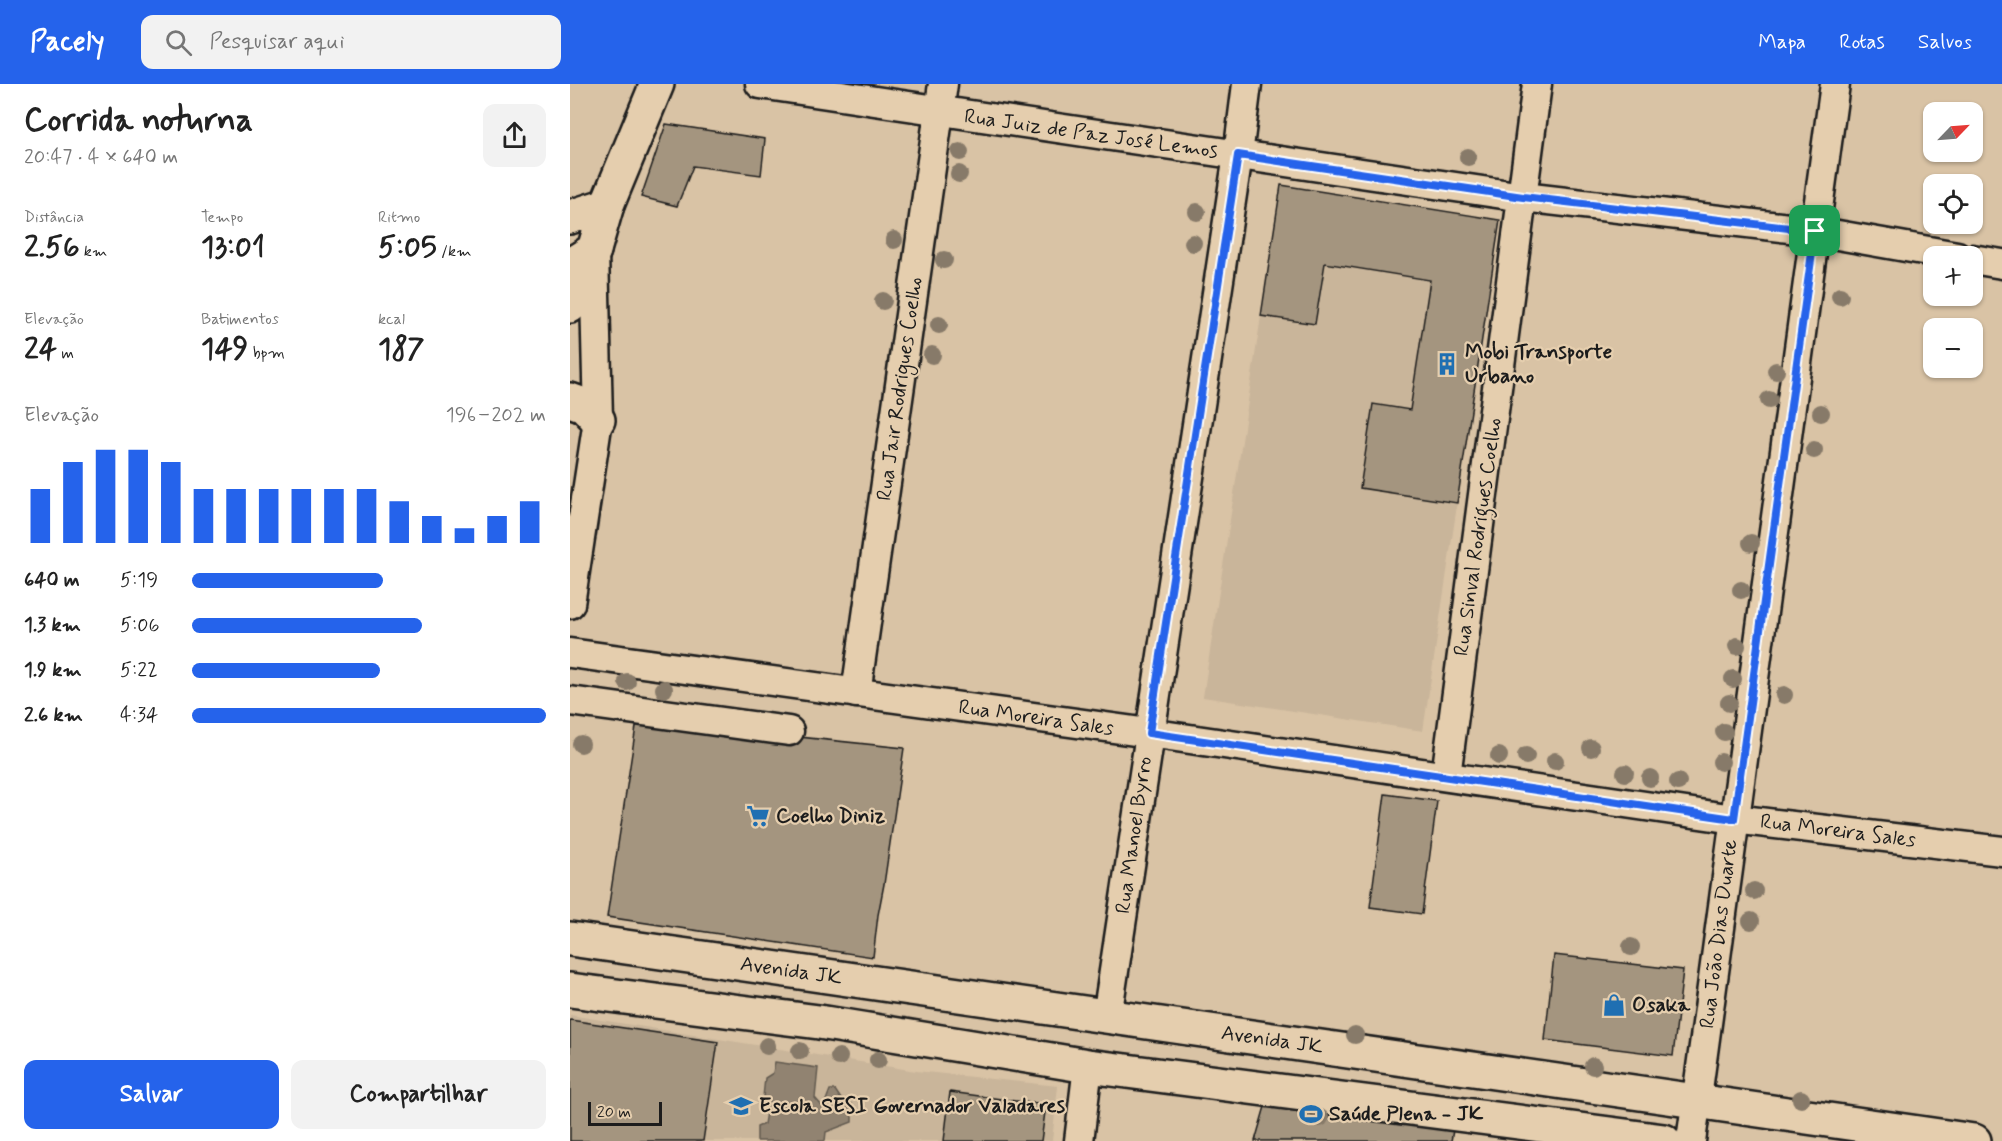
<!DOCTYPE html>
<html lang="pt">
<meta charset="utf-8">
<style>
body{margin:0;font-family:Mynerve,sans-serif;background:#f2f2f2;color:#222;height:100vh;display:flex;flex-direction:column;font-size:22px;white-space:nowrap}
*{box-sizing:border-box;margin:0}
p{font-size:20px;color:#767676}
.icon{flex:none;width:33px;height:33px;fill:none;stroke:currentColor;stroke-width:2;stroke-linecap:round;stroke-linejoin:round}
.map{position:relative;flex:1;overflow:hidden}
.sheet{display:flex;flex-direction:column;background:#fff;width:570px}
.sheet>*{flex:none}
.needle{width:39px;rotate:65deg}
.buttons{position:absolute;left:1353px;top:18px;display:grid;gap:12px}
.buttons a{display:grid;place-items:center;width:60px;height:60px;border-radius:12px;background:#fff;box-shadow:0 2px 4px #0004;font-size:30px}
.scale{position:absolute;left:18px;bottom:15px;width:74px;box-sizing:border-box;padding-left:6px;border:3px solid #1c1c1c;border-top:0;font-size:16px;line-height:21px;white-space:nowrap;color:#1c1c1c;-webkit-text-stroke:4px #e5ceae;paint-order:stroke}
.pin{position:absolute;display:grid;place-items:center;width:51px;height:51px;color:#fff;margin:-26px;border-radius:12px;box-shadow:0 3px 9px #0006}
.round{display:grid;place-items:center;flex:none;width:63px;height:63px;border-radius:12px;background:#f2f2f2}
.overview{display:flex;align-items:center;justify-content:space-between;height:102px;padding:0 24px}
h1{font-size:33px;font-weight:800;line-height:45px}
.figures{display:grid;grid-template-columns:repeat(3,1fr);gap:9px;height:102px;padding:6px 24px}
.figures div{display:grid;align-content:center}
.figures b{font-size:30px;font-weight:800}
.figures small{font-size:16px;font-weight:400}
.figures p{font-size:16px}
.chart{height:168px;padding:12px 24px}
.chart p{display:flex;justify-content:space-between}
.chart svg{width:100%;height:108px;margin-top:6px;stroke:#2563eb;stroke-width:6}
.action{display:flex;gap:12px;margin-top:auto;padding:12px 24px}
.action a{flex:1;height:69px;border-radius:12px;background:#2563eb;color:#fff;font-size:24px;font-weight:800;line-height:69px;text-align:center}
.action a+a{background:#f2f2f2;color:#222}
ul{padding:0 24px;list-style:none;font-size:20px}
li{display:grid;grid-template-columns:96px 72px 1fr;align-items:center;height:45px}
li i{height:15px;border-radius:8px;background:#2563eb}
header{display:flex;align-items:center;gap:36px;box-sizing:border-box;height:84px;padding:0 30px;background:#2563eb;color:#fff}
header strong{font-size:28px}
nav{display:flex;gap:33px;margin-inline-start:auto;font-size:21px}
.search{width:420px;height:54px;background:#f2f2f2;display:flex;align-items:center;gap:15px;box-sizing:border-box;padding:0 21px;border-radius:12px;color:#767676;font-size:22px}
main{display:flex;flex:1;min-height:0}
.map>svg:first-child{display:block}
.built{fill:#c9b59a}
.water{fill:#918371;stroke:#625a4f;stroke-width:1.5}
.building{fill:#a4957f;stroke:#1c1c1c;stroke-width:1.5}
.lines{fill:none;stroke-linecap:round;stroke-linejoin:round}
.minor-casing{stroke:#1c1c1c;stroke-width:33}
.major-casing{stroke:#1c1c1c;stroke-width:38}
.highway-casing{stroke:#1c1c1c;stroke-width:38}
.minor{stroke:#e5ceae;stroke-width:28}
.major{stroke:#e5ceae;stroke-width:33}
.highway{stroke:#e5ceae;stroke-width:33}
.tree{fill:#877a69}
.route-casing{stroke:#fff;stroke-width:12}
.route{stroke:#2563eb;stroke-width:8}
.labels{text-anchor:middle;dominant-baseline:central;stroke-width:4.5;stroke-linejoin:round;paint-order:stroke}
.street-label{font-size:21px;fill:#1c1c1c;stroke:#e5ceae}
.poi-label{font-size:21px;font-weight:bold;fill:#1c1c1c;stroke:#e5ceae;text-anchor:start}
</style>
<header>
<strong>Pacely</strong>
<div class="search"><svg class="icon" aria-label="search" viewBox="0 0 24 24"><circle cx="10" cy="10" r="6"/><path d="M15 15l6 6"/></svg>Pesquisar aqui</div>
<nav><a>Mapa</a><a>Rotas</a><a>Salvos</a></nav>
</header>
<main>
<section class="sheet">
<div class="overview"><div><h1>Corrida noturna</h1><p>20:47 · 4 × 640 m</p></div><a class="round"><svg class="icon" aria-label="share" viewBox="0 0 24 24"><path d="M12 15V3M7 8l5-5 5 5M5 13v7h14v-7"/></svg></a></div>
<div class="figures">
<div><p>Distância</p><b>2.56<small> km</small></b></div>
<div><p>Tempo</p><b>13:01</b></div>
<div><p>Ritmo</p><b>5:05<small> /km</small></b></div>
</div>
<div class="figures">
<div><p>Elevação</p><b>24<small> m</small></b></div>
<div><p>Batimentos</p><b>149<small> bpm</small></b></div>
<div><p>kcal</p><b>187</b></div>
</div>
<div class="chart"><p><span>Elevação</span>196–202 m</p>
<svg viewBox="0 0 160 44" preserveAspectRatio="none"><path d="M5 44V22M15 44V11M25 44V6M35 44V6M45 44V11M55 44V22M65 44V22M75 44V22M85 44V22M95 44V22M105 44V22M115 44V27M125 44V33M135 44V38M145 44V33M155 44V27"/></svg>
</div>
<ul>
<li><b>640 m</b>5:19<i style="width:54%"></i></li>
<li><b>1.3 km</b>5:06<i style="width:65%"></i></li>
<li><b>1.9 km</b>5:22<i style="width:53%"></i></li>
<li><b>2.6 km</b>4:34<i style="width:100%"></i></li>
</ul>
<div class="action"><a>Salvar</a><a>Compartilhar</a></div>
</section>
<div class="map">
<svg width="1432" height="1057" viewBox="0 0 1432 1057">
<rect width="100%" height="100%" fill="#d9c3a5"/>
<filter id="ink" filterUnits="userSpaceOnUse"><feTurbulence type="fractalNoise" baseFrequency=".0167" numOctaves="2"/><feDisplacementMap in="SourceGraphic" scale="12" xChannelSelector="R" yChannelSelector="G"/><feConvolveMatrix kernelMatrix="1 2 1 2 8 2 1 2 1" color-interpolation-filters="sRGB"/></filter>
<g filter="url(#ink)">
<g class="built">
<path d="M 711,101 L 930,136 L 853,647 L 633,613 Z"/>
<path d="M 0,931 L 346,987 L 488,1002 L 482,1057 L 0,1057 Z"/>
</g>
<path class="water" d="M 205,978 L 248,984 L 245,1014 L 252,1022 L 255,1019 L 260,1006 L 265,1006 L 271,1015 L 282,1020 L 282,1038 L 256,1048 L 255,1057 L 187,1057 L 187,1043 L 194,1040 L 198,1016 L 193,1013 L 195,994 L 203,989 Z"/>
<g class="building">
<path d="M 96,40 L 195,55 L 191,91 L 123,82 L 107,122 L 71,113 Z"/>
<path d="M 711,101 L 930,136 L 887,419 L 790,404 L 803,320 L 840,326 L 860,196 L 755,179 L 745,240 L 691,232 Z"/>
<path d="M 67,636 L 334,664 L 314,800 L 308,831 L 303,873 L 37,833 Z"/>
<path d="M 815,710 L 867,717 L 852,830 L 800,823 Z"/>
<path d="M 984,871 L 1113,886 L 1103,972 L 975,956 Z"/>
<path d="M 0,936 L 148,958 L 133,1057 L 0,1057 Z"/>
<path d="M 380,1008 L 476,1021 L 471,1057 L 374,1057 Z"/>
<path d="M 696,1019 L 884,1041 L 881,1057 L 685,1057 Z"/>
</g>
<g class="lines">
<g class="minor-casing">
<g id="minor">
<path d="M 190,0 L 953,113 L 1245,147 L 1387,172"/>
<path d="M 1402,175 L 1432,180"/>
<path d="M 0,520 L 28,336 L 24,167"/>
<path d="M 0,569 L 579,649 L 1164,735 L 1432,767"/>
<path d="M 286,609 L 373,0"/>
<path d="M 0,617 L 219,647"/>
<path d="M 876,692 L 967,0"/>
<path d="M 537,933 L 668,71 L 677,0"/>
<path d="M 509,1057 L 518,982"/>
<path d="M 1121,1057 L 1265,0"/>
</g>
</g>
<g class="major-casing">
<g id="major">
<path d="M 0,133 L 37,121"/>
<path d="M 0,222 L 24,166 L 37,121 L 87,0"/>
<path d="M 0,316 L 14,321 L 28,336"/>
<path d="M 0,855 L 1404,1057"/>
<path d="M 0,906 L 249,938 L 518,982 L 1094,1057"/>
</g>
</g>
<g class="highway-casing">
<path id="highway" d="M 0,181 L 24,166"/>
</g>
<use href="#minor" class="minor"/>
<use href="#major" class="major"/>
<use href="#highway" class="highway"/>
</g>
<g class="tree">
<circle cx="390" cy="68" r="9"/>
<circle cx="898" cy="73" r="9"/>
<circle cx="389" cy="90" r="9"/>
<circle cx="627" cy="128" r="9"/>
<circle cx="324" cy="156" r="9"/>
<circle cx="623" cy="159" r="9"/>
<circle cx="374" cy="176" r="9"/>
<circle cx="1270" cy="212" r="9"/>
<circle cx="313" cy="217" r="9"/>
<circle cx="369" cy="241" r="9"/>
<circle cx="362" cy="271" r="9"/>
<circle cx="1206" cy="287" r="9"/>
<circle cx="1199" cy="316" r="9"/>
<circle cx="1251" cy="329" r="9"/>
<circle cx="1244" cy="366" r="9"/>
<circle cx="1181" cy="459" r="9"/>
<circle cx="1171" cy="506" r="9"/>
<circle cx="1167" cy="562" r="9"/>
<circle cx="1163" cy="595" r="9"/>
<circle cx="57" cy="598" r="9"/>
<circle cx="94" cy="605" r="9"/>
<circle cx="1214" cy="611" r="9"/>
<circle cx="1159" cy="619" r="9"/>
<circle cx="1154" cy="648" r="9"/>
<circle cx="11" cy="660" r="9"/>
<circle cx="1021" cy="664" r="9"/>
<circle cx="929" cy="672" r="9"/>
<circle cx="956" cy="672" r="9"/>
<circle cx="985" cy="677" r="9"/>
<circle cx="1151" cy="678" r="9"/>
<circle cx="1055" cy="689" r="9"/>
<circle cx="1080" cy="694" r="9"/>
<circle cx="1108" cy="698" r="9"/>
<circle cx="1184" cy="807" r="9"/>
<circle cx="1181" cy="837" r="9"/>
<circle cx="1061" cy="863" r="9"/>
<circle cx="785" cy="951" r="9"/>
<circle cx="197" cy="962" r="9"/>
<circle cx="230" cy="967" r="9"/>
<circle cx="269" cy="973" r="9"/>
<circle cx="308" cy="976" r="9"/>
<circle cx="1023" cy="982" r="9"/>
<circle cx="1231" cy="1015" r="9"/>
<circle cx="750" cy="1034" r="9"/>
</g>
</g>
<g class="lines" filter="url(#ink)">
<g class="route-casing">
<path id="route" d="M 668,71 L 953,113 L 1245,147 L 1164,735 L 579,649 Z"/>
</g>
<use href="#route" class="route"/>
</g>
<defs>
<g id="building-bare" transform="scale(1.8)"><path d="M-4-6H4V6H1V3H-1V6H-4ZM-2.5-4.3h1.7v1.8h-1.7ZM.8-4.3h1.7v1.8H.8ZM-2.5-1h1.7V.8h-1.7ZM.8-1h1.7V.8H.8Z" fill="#1f6fb2" stroke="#e5ceae" stroke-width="2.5" paint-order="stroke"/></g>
<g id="supermarket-bare" transform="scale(1.8)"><path d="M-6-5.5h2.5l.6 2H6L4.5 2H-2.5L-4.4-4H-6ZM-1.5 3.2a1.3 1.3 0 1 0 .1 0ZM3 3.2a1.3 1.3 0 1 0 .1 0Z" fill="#1f6fb2" stroke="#e5ceae" stroke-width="2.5" paint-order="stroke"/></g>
<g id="shop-bare" transform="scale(1.8)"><path d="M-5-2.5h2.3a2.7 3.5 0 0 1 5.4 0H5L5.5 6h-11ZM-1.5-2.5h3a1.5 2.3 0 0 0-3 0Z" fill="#1f6fb2" stroke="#e5ceae" stroke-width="2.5" paint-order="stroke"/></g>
<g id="school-bare" transform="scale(1.8)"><path d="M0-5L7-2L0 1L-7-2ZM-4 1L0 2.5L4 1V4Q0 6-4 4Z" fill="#1f6fb2" stroke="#e5ceae" stroke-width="2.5" paint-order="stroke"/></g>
<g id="stadium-bare" transform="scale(1.8)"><path d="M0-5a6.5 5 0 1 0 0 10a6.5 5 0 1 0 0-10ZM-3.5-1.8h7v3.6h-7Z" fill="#1f6fb2" stroke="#e5ceae" stroke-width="2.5" paint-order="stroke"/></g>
</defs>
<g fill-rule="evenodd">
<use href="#building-bare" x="877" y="280"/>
<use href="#supermarket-bare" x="188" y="732"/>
<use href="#shop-bare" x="1044" y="921"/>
<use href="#school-bare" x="171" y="1022"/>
<use href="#stadium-bare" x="741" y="1030"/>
</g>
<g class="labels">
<g class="street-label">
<text transform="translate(521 50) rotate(8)">Rua Juiz de Paz José Lemos</text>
<text transform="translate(330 305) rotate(-82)">Rua Jair Rodrigues Coelho</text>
<text transform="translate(908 453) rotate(-82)">Rua Sinval Rodrigues Coelho</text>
<text transform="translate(466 634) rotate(8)">Rua Moreira Sales</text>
<text transform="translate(1268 747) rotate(7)">Rua Moreira Sales</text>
<text transform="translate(564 751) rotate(-82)">Rua Manoel Byrro</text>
<text transform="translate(1149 850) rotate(-83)">Rua João Dias Duarte</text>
<text transform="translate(221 887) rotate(8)">Avenida JK</text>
<text transform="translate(702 956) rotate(8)">Avenida JK</text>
</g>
<g class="poi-label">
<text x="895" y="268">Mobi Transporte<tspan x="895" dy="24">Urbano</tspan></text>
<text x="206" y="732">Coelho Diniz</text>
<text x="1062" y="921">Osaka</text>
<text x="189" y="1022">Escola SESI Governador Valadares</text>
<text x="759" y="1030">Saúde Plena - JK</text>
</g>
</g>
</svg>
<div class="buttons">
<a><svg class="needle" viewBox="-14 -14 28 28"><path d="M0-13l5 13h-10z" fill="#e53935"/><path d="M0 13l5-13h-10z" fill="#767676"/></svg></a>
<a><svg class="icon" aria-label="locate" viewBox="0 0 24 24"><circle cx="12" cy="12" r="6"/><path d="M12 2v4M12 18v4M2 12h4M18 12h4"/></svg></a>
<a>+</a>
<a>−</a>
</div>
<div class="scale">20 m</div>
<div class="pin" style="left:1245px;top:147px;background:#1e9e55"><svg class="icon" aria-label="arrive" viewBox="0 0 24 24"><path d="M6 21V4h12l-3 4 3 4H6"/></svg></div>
</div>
</main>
